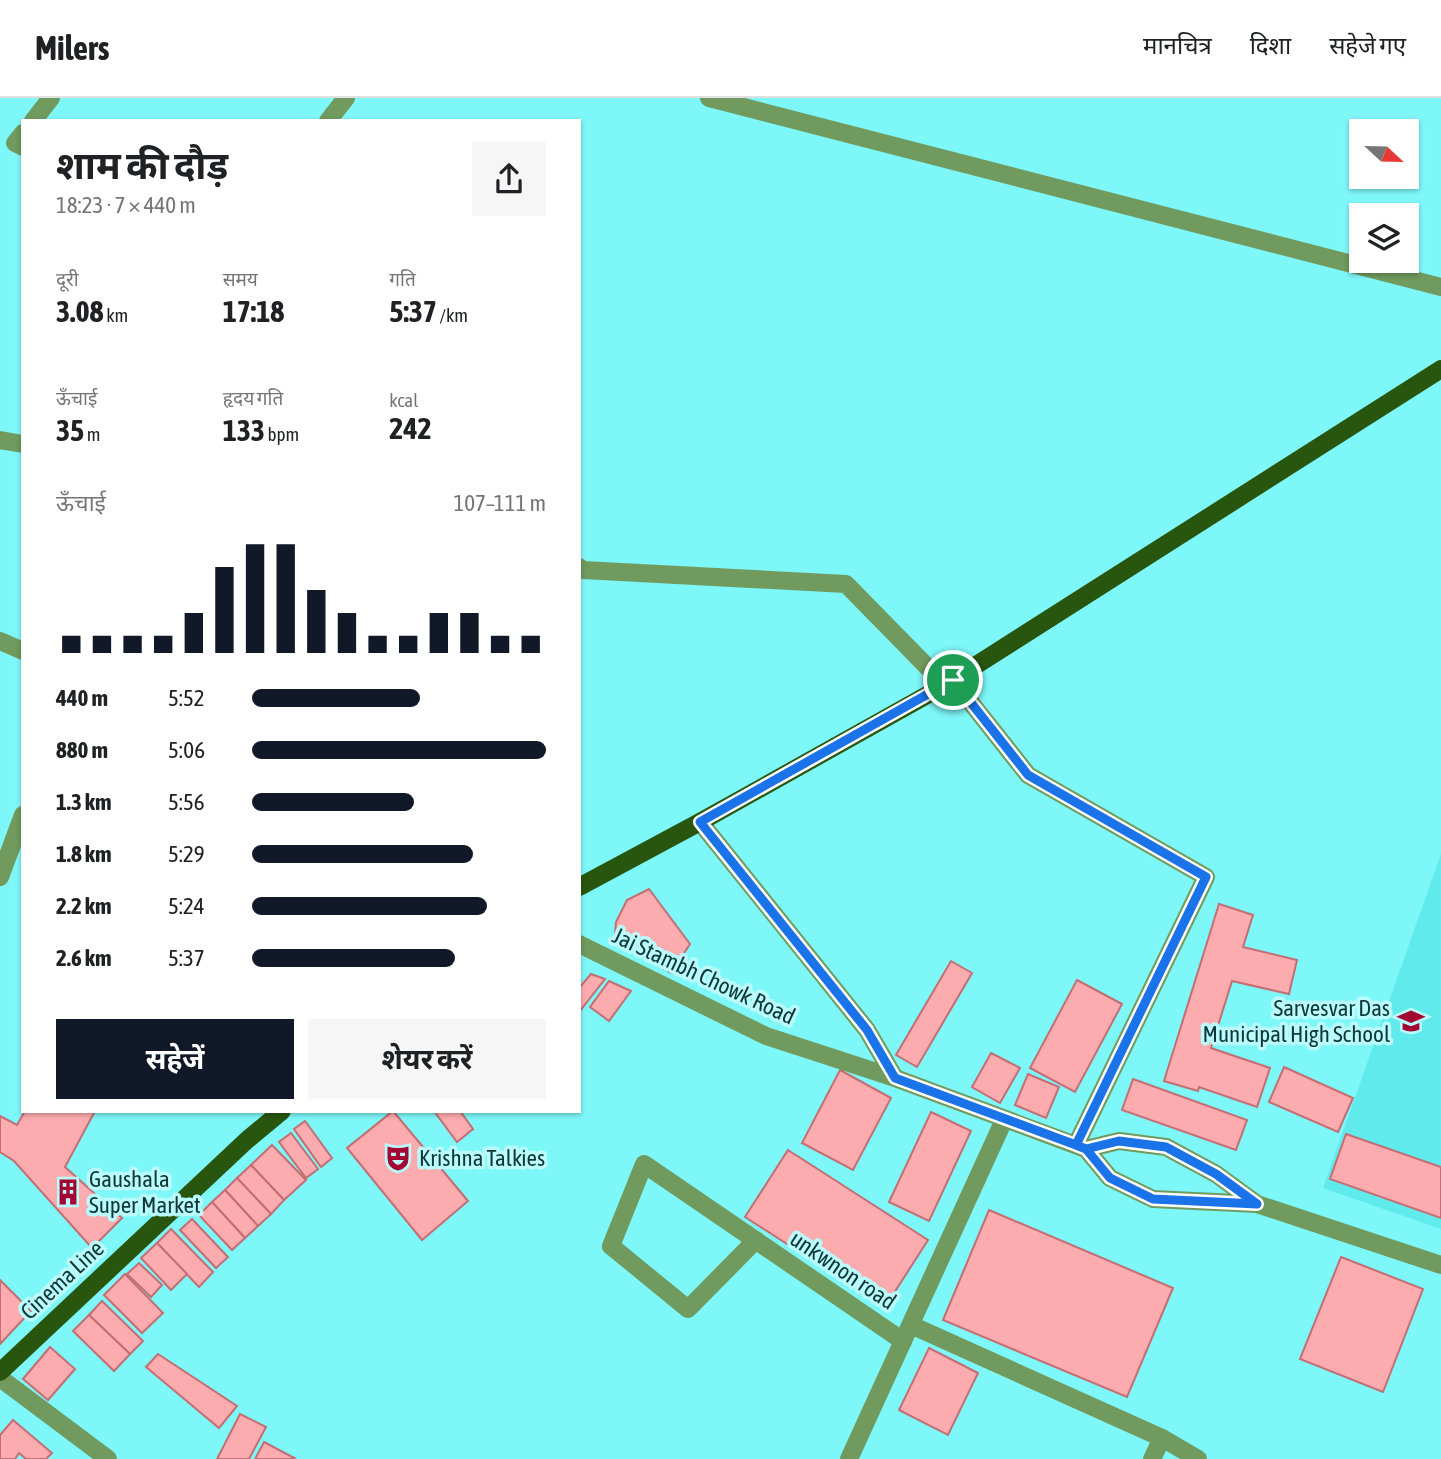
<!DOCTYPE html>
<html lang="hi">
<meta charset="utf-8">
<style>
body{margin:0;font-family:"Asap Condensed","Noto Sans Devanagari",sans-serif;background:#f6f6f6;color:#202124;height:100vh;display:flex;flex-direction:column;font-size:26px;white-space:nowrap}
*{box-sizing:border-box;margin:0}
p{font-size:23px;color:#757577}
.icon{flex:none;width:38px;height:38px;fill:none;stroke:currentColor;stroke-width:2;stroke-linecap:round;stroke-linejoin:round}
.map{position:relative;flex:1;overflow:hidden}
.drawer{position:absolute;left:21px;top:21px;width:560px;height:994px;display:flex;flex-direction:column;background:#fff;border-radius:0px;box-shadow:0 2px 5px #0004}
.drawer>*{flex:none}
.needle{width:46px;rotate:112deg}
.controls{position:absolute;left:1349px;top:21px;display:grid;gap:14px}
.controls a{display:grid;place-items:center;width:70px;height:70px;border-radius:0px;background:#fff;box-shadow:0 2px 5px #0004;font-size:35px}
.pin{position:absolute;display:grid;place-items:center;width:60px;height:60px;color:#fff;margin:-30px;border:4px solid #fff;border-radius:50%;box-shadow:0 2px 7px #0007}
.round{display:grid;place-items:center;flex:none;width:74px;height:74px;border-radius:0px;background:#f6f6f6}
.headline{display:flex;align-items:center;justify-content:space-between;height:119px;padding:0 35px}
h1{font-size:38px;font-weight:700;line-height:52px}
.figures{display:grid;grid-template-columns:repeat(3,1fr);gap:10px;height:119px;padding:7px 35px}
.figures div{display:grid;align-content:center}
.figures b{font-size:30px;font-weight:700}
.figures small{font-size:19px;font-weight:400}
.figures p{font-size:19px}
.chart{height:196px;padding:14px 35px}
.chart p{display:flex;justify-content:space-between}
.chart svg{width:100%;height:126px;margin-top:7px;stroke:#111827;stroke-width:6}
.button{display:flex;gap:14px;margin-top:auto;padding:14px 35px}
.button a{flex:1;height:80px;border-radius:0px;background:#111827;color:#fff;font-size:28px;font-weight:700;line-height:80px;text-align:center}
.button a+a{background:#f6f6f6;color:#202124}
ul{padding:0 35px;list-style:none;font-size:23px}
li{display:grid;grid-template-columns:112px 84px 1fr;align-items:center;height:52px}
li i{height:18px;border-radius:9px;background:#111827}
header{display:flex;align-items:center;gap:42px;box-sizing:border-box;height:98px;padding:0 35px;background:#fff;border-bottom:2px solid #e0e0e0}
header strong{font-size:33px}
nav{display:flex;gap:38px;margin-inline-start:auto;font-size:24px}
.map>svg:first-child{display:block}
.built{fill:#61eaec}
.building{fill:#fcacaf;stroke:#c46e73;stroke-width:2}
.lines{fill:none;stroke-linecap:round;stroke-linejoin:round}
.minor{stroke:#719a5e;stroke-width:18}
.major{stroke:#29560e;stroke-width:18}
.route-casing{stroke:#fff;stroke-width:14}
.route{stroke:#1a73e8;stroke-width:9}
.labels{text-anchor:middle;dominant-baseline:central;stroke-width:7;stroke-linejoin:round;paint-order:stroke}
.street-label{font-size:23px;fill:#0f3737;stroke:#bafcfd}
.poi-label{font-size:23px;fill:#0f3737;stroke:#bafcfd;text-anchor:start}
</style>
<header>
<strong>Milers</strong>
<nav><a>मानचित्र</a><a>दिशा</a><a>सहेजे गए</a></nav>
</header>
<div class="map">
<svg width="1441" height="1361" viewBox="0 0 1441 1361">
<rect width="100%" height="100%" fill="#7ef7f9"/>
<path class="built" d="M 1441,756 L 1441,1131 L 1323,1090 Z"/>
<g class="building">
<path d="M 649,791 L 690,846 L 671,875 L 619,844 L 615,837 L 616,824 L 627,802 Z"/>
<path d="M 1219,806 L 1253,817 L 1243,849 L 1297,862 L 1289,896 L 1232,883 L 1211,950 L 1270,970 L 1257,1009 L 1199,989 L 1198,993 L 1164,983 Z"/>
<path d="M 951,863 L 972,875 L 917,969 L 896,957 Z"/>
<path d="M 591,876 L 605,881 L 579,914 L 579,890 Z"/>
<path d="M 1077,882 L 1122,906 L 1075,994 L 1030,970 Z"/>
<path d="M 609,883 L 631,893 L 609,923 L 590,909 Z"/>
<path d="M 991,955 L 1020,970 L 1000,1005 L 972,989 Z"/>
<path d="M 1284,969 L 1353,1000 L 1338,1034 L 1269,1004 Z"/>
<path d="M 840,972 L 891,1000 L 853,1072 L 802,1045 Z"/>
<path d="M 1028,976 L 1059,989 L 1046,1020 L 1015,1007 Z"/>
<path d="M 1133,981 L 1247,1022 L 1236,1052 L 1122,1012 Z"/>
<path d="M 25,1013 L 95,1013 L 65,1069 L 122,1120 L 92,1150 L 14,1063 L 0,1054 L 0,1018 L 17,1027 Z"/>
<path d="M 393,1013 L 468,1103 L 422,1142 L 347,1050 Z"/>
<path d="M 434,1013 L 460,1013 L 473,1031 L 457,1044 Z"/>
<path d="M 931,1014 L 971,1033 L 929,1123 L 889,1104 Z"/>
<path d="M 305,1023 L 332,1060 L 321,1069 L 294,1031 Z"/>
<path d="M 291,1035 L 318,1071 L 306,1080 L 279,1044 Z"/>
<path d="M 1346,1036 L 1441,1069 L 1441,1120 L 1330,1081 Z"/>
<path d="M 272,1047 L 306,1082 L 284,1102 L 251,1067 Z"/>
<path d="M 788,1052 L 928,1142 L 885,1209 L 745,1119 Z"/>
<path d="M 251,1067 L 284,1102 L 271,1116 L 237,1080 Z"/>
<path d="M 237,1080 L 271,1116 L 258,1128 L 225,1092 Z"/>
<path d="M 225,1092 L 258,1128 L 245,1140 L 212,1104 Z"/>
<path d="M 212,1104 L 245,1140 L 232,1152 L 199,1117 Z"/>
<path d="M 989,1112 L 1173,1190 L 1127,1299 L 943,1222 Z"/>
<path d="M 192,1121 L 228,1159 L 216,1170 L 180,1132 Z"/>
<path d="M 171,1131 L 213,1174 L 199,1189 L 157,1145 Z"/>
<path d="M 157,1145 L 187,1176 L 171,1192 L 141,1160 Z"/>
<path d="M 1341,1159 L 1423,1191 L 1383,1294 L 1300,1261 Z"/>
<path d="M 139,1165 L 162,1187 L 151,1199 L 127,1176 Z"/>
<path d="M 125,1176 L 163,1215 L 142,1235 L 104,1197 Z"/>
<path d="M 0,1182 L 31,1213 L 0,1246 Z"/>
<path d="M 102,1203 L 143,1243 L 130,1256 L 89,1217 Z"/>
<path d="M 89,1217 L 130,1256 L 114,1273 L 73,1233 Z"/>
<path d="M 50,1249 L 75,1271 L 48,1302 L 23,1281 Z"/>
<path d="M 929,1250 L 978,1275 L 948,1337 L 899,1312 Z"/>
<path d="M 158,1256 L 237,1308 L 219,1330 L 146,1269 Z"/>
<path d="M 240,1316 L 266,1329 L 249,1361 L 217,1361 Z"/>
<path d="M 13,1322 L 52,1355 L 46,1361 L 26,1361 L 19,1355 L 15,1361 L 0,1361 L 0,1337 Z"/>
<path d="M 264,1344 L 296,1361 L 255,1361 Z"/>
</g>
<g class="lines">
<g class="minor">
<path d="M 709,0 L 1441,189"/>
<path d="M 33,23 L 51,0"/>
<path d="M 328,23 L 346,0"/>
<path d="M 23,35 L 15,45 L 23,49"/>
<path d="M 0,342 L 23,346"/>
<path d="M 579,469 L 583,472 L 846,486 L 945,587"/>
<path d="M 0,543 L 23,553"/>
<path d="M 953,582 L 1028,677 L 1206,779 L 1076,1047"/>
<path d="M 700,724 L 867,932 L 895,980"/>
<path d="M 0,779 L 23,717"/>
<path d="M 579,846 L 766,938 L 895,980 L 1086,1051 L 1110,1080 L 1153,1101 L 1257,1106 L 1441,1167"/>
<path d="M 1086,1051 L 1119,1043 L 1166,1049 L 1216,1076 L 1257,1106"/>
<path d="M 756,1142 L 688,1211 L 611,1148 L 644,1066 L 903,1243"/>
<path d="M 911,1227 L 1162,1340 L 1152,1361"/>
<path d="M 0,1280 L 108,1361"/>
<path d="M 1162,1340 L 1198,1361"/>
<path d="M 849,1361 L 1004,1022"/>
</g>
<g class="major">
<path d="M 579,789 L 700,724 L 945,587 L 1441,271"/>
<path d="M 0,1274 L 247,1042 L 282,1013"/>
</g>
</g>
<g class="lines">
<g class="route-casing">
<path id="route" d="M 953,582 L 700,724 L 867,932 L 895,980 L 1076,1047 L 1086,1051 L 1119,1043 L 1166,1049 L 1216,1076 L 1257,1106 L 1153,1101 L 1110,1080 L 1086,1051 L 1076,1047 L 1206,779 L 1028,677 L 953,582"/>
</g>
<use href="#route" class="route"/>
</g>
<defs>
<g id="school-bare" transform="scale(2.1)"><path d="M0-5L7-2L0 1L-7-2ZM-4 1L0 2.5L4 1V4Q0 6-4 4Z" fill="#a30431" stroke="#bafcfd" stroke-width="2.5" paint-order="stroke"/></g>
<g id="theatre-bare" transform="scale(2.1)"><path d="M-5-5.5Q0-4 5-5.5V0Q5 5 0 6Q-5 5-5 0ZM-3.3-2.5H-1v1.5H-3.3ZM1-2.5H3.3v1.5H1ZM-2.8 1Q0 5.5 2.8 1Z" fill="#a30431" stroke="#bafcfd" stroke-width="2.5" paint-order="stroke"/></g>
<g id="building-bare" transform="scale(2.1)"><path d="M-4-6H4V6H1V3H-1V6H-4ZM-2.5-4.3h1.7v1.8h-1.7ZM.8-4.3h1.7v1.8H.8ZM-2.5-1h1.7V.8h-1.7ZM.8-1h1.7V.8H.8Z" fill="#a30431" stroke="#bafcfd" stroke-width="2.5" paint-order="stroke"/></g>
</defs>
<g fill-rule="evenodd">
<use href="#school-bare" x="1411" y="923"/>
<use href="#theatre-bare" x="398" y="1060"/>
<use href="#building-bare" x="68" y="1094"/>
</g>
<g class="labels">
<g class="street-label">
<text transform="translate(704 878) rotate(25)">Jai Stambh Chowk Road</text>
<text transform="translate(843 1172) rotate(34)">unkwnon road</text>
<text transform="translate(62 1182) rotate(-43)">Cinema Line</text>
</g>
<g class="poi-label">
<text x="1390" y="910" text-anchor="end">Sarvesvar Das<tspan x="1390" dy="26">Municipal High School</tspan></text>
<text x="419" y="1060">Krishna Talkies</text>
<text x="89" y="1081">Gaushala<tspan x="89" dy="26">Super Market</tspan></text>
</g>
</g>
</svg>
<div class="controls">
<a><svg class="needle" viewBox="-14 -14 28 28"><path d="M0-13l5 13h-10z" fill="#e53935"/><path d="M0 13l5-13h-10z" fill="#757577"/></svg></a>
<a><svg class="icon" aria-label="layers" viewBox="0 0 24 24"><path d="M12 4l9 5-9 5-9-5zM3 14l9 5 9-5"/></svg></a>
</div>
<div class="pin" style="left:953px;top:582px;background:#1e9e55"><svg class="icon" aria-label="arrive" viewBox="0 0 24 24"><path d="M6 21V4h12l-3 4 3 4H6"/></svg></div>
<section class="drawer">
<div class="headline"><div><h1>शाम की दौड़</h1><p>18:23 · 7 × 440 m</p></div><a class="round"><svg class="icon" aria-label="share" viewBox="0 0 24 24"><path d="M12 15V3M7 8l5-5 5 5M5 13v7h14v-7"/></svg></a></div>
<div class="figures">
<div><p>दूरी</p><b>3.08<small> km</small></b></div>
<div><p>समय</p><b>17:18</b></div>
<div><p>गति</p><b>5:37<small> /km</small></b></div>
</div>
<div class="figures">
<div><p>ऊँचाई</p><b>35<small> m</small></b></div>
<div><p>हृदय गति</p><b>133<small> bpm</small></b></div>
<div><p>kcal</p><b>242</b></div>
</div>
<div class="chart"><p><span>ऊँचाई</span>107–111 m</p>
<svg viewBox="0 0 160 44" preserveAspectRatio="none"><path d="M5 44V38M15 44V38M25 44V38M35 44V38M45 44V30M55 44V14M65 44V6M75 44V6M85 44V22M95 44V30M105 44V38M115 44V38M125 44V30M135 44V30M145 44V38M155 44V38"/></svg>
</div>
<ul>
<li><b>440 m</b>5:52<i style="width:57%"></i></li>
<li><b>880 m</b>5:06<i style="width:100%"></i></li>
<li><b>1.3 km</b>5:56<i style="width:55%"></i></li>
<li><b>1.8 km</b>5:29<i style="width:75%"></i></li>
<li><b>2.2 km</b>5:24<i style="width:80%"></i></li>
<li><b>2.6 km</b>5:37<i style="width:69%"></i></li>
</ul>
<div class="button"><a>सहेजें</a><a>शेयर करें</a></div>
</section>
</div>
